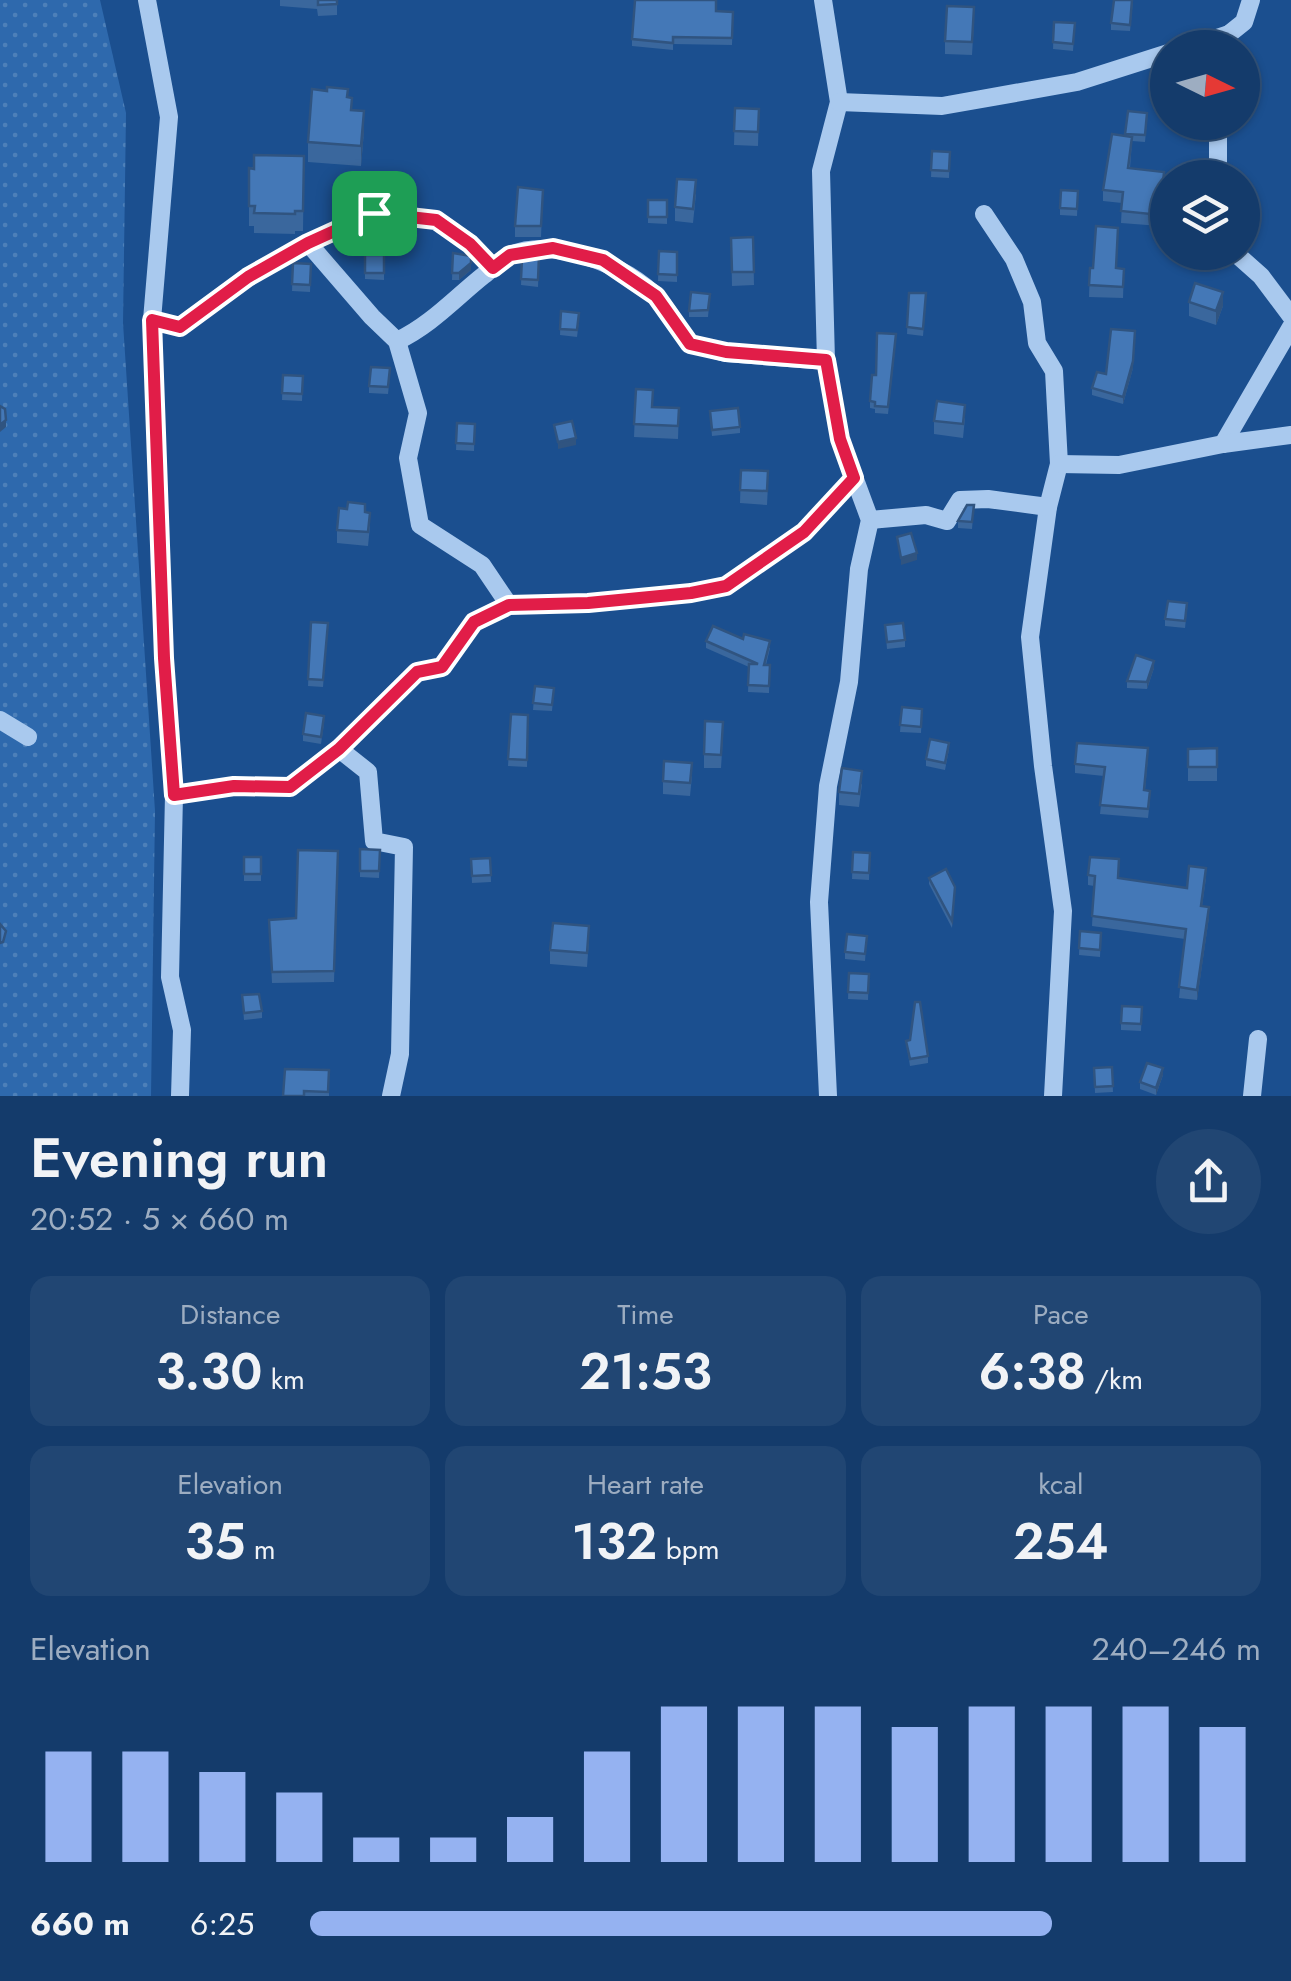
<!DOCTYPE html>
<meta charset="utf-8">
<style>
body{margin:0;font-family:Jost,sans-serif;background:#214673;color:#f1f3f6;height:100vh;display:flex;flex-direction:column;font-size:38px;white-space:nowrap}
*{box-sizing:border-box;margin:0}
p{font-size:32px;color:#9dadc1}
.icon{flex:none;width:55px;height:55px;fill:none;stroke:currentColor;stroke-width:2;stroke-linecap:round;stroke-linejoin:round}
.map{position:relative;height:1096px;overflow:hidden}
.sheet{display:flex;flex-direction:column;background:#143b6b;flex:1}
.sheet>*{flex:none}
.needle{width:65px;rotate:95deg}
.tools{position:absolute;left:1150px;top:30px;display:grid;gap:20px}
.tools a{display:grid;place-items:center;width:110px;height:110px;border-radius:50%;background:#143b6b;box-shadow:0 2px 8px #0004,0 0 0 2px #33557e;font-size:50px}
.pin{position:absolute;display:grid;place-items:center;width:85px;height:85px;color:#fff;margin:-42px;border-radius:20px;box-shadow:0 5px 15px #0006}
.round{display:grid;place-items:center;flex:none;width:105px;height:105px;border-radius:52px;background:#214673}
.head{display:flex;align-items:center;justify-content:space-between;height:170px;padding:0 30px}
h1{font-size:55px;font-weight:600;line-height:75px}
.stats{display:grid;grid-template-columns:repeat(3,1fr);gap:15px;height:170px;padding:10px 30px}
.stats div{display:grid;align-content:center;border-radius:20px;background:#214673;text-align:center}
.stats b{font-size:50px;font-weight:600}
.stats small{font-size:28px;font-weight:400}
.stats p{font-size:28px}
.chart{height:280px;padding:20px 30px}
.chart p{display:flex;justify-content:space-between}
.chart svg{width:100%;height:180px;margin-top:10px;stroke:#95b2f1;stroke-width:6}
ul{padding:0 30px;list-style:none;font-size:32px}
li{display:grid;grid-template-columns:160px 120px 1fr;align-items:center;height:75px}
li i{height:25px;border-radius:12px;background:#95b2f1}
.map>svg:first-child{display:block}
.grass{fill:url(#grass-dots)}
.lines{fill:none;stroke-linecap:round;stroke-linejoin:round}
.minor{stroke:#a9c9ee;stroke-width:18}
.wall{fill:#3a679d}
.shaded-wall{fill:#305480}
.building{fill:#4478b7;stroke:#305480;stroke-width:2.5}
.route-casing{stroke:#fff;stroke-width:20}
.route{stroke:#e11d48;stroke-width:12}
</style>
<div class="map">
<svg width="1291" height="1096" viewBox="0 0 1291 1096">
<defs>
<pattern id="grass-dots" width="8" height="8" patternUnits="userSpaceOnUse" patternTransform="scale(2.5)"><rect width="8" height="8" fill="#2e69ad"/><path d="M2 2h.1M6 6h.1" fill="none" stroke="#4d80b9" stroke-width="1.8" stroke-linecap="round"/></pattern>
</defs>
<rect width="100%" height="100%" fill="#1b4f8f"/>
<path class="grass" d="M 0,0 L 100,0 L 126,113 L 123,323 L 155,811 L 151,1096 L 0,1096 Z"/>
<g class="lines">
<g class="minor">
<path d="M 147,0 L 169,117 L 152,320 L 164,658 L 174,795 L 170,977 L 182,1030 L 180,1096"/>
<path d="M 823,0 L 839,102 L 821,171 L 826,361 L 840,439 L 870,520 L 859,569 L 849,682 L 828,786 L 819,902 L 828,1096"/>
<path d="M 1186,48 L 1229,34"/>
<path d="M 1226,48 L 1229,34 L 1244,22 L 1251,0"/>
<path d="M 839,102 L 942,106 L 1077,82 L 1168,53"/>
<path d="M 1218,178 L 1218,122"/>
<path d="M 984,214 L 1014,259 L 1032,302 L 1037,343 L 1054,371 L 1059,464 L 1048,507 L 1030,637 L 1043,766 L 1063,911 L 1053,1096"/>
<path d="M 308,243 L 374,213 L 436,220 L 470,244 L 493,268"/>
<path d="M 1234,252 L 1261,276 L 1291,316"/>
<path d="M 152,320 L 180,327 L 248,277 L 308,243 L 372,317 L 397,341 L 418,413 L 408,458 L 420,525 L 482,565 L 509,605 L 588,603 L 691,593 L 726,586 L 804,532 L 854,478"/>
<path d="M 397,341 C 431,325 455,298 484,275 C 492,269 500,260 509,256 C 550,235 629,265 658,299 C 670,313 679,329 689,343 L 726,353 L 826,361"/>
<path d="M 1223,444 L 1291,327"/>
<path d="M 1059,464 L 1119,465 L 1223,444 L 1291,435"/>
<path d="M 870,520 L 926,515 L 947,521 L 960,500 L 988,499 L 1048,507"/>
<path d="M 0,720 L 28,737"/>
<path d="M 339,749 L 368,772 L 374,841 L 404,847 L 400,1054 L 391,1096"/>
<path d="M 174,795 L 234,786 L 290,787 L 339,749 L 417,672 L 442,667 L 474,622 L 509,605"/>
<path d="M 1252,1096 L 1258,1039"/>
</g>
</g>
<g class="wall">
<path d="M 280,0 L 337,0 L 337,15 L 318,16 L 317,9 L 280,6 Z"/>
<path d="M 1133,0 L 1130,31 L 1111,30 L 1111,23 Z"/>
<path d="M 716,11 L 733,12 L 732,45 L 673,44 L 673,50 L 632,46 L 632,39 Z"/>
<path d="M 974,21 L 972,55 L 945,54 L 945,41 Z"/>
<path d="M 1054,22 L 1075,23 L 1073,51 L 1053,49 Z"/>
<path d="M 348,97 L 352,110 L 364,131 L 361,166 L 308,162 L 308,142 Z"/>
<path d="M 735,108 L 759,109 L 758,146 L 734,145 Z"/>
<path d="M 1128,111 L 1147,120 L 1145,142 L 1132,141 L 1130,168 L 1164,183 L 1160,226 L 1121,223 L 1122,203 L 1103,201 L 1103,190 L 1125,136 Z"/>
<path d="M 932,151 L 950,152 L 949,178 L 931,177 Z"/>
<path d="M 304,156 L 303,231 L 295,231 L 295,234 L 254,233 L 254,226 L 249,226 L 249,168 Z"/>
<path d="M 543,190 L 541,237 L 515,237 L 515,226 Z"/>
<path d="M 1078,191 L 1077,216 L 1060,215 L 1060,208 Z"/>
<path d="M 696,194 L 693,223 L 675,221 L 675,207 Z"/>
<path d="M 648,200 L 667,200 L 667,224 L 648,223 Z"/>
<path d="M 753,237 L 754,285 L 732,286 L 731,238 Z"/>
<path d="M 659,251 L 677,252 L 677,282 L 658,281 Z"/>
<path d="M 453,253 L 471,256 L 471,270 L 459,280 L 452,280 Z"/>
<path d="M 365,255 L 384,255 L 384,280 L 365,279 Z"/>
<path d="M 539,255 L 538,287 L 521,285 L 522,258 Z"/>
<path d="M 293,263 L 311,264 L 310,292 L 292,291 Z"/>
<path d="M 1090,268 L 1124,269 L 1123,298 L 1089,297 Z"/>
<path d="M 909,293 L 926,300 L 923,336 L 907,334 Z"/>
<path d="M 710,294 L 708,317 L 689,317 L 689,311 Z"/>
<path d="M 1189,302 L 1223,306 L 1216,325 L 1189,316 Z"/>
<path d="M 561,311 L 579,320 L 577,337 L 560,335 Z"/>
<path d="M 896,340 L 888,414 L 875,413 L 875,409 L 870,408 L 870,401 L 876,375 Z"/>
<path d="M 1133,368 L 1123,404 L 1092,395 L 1092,388 L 1106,374 Z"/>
<path d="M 283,375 L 303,376 L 302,401 L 282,400 Z"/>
<path d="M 390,375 L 388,394 L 369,393 L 369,386 Z"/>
<path d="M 636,389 L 653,407 L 679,408 L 678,439 L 634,437 Z"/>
<path d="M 710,411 L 740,427 L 740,433 L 712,436 Z"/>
<path d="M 965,418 L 963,438 L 934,434 L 934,421 Z"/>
<path d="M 457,423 L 475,424 L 474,451 L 456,450 Z"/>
<path d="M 741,470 L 768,485 L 767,505 L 740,503 Z"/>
<path d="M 974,505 L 972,529 L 958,528 L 958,521 Z"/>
<path d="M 365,512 L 370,526 L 368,546 L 337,543 L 337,530 Z"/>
<path d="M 1187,610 L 1185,628 L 1165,626 L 1165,619 Z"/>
<path d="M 311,622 L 328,623 L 323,687 L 308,686 Z"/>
<path d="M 885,625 L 905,640 L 905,647 L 887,649 Z"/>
<path d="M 743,639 L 770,648 L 766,665 L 770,665 L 769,693 L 748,692 L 749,667 L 706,648 L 706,641 Z"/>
<path d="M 1154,668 L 1147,689 L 1127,688 L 1127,681 Z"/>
<path d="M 535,686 L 554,688 L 552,711 L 533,710 Z"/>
<path d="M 902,707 L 922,709 L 921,733 L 900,732 Z"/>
<path d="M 511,714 L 528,715 L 527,767 L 508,766 Z"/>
<path d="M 324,723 L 321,744 L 303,741 L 303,734 Z"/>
<path d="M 723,736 L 721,768 L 704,768 L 704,754 Z"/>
<path d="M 1217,748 L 1217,781 L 1188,781 L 1188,749 Z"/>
<path d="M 949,749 L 945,770 L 926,766 L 926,759 Z"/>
<path d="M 1148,757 L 1145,790 L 1150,800 L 1148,818 L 1100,814 L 1104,776 L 1075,773 L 1075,764 Z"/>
<path d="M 692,776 L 690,796 L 663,794 L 663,781 Z"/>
<path d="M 862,784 L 859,807 L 839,805 L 839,792 Z"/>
<path d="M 360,849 L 380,850 L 379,878 L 360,877 Z"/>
<path d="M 338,851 L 334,982 L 272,983 L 269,920 L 296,918 Z"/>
<path d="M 853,852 L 870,853 L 869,880 L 852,879 Z"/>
<rect x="244" y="857" width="17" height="24"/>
<path d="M 490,858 L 491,882 L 472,883 L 471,859 Z"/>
<path d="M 1088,875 L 1187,888 L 1206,878 L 1202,906 L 1209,917 L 1197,1000 L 1179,998 L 1185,939 L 1092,926 L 1094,886 L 1088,885 Z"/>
<path d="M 929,878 L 955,887 L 952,928 L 929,884 Z"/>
<path d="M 1080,931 L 1101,933 L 1100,957 L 1079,955 Z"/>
<path d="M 867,936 L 865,961 L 845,959 L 845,952 Z"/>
<path d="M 589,940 L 587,967 L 550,964 L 550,950 Z"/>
<path d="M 849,973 L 869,974 L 868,1000 L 848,999 Z"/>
<path d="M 242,995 L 262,1011 L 262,1018 L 244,1020 Z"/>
<path d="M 1142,1007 L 1141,1031 L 1121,1030 L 1121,1023 Z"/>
<path d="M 906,1041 L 928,1056 L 928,1063 L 910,1066 Z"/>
<path d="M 1112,1067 L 1113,1092 L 1095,1093 L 1094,1068 Z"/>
<path d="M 329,1070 L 329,1096 L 283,1096 Z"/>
<path d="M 1163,1075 L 1156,1095 L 1140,1089 L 1140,1082 Z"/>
</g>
<g class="shaded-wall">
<path d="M 364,111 L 364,131 L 361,166 L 361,146 Z"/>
<path d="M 471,263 L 471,270 L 459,280 L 459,273 Z"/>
<path d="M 1223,292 L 1223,306 L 1216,325 L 1216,311 Z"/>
<path d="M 1135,331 L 1133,368 L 1123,404 L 1123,397 Z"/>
<path d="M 6,420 L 6,427 L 0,432 L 0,425 Z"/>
<path d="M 576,438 L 576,445 L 558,449 L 558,442 Z"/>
<path d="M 917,553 L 917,560 L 901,565 L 901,558 Z"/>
<path d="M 1154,661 L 1154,668 L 1147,689 L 1147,682 Z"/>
<path d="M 1209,907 L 1209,917 L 1197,1000 L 1197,990 Z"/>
<path d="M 1163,1068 L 1163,1075 L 1156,1095 L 1156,1088 Z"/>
</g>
<g class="building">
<path d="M 318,0 L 337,0 L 337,4 L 318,5 Z"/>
<path d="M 635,0 L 716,0 L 716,11 L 733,12 L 732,38 L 673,37 L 673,43 L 632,39 Z"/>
<path d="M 1114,0 L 1132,0 L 1130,25 L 1111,23 Z"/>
<path d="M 947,6 L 974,7 L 972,42 L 945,41 Z"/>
<path d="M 1054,22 L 1075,23 L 1073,44 L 1053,42 Z"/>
<path d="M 327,87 L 348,89 L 347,97 L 352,98 L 351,110 L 364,111 L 361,146 L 308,142 L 312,89 L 327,91 Z"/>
<path d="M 735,108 L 759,109 L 758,132 L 734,131 Z"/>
<path d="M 1128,111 L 1147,113 L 1145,135 L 1125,134 Z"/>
<path d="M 1112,134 L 1132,137 L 1128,168 L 1164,172 L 1160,215 L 1121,211 L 1123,192 L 1103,190 Z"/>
<path d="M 932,151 L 950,152 L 949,171 L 931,170 Z"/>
<path d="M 254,155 L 304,156 L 303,211 L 295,211 L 295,214 L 254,213 L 255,206 L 249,206 L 249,168 L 254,169 Z"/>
<path d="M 677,179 L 696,180 L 693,209 L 675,207 Z"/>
<path d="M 518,187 L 543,190 L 541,226 L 515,226 Z"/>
<path d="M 1061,190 L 1078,191 L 1077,209 L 1060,208 Z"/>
<rect x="648" y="200" width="19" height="17"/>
<path d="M 1096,226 L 1118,228 L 1116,268 L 1124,269 L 1123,287 L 1089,285 L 1090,268 L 1093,268 Z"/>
<path d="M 753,237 L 754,272 L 732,272 L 731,238 Z"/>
<path d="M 659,251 L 677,252 L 677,275 L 658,274 Z"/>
<path d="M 453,253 L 471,256 L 471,263 L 459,273 L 452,273 Z"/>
<rect x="365" y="255" width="19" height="18"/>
<path d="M 539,255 L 538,280 L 521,279 L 522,258 Z"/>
<path d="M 293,263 L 311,264 L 310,285 L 292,284 Z"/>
<path d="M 1195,283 L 1223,292 L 1216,311 L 1189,302 Z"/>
<path d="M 691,292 L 710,294 L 708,310 L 689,311 Z"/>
<path d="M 909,293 L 926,293 L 923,329 L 907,327 Z"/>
<path d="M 561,311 L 579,313 L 577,330 L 560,329 Z"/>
<path d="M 1111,329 L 1135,331 L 1133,361 L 1123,397 L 1092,388 L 1097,372 L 1106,374 Z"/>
<path d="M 877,333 L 896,334 L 888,407 L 875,406 L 875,402 L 870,401 L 872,375 L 876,375 Z"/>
<path d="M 371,367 L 390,368 L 388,387 L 369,386 Z"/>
<path d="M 283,375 L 303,376 L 302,394 L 282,393 Z"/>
<path d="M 636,389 L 653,390 L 652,407 L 679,408 L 678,426 L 634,424 Z"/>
<path d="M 937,401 L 965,405 L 963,424 L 934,421 Z"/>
<path d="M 0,406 L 5,409 L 6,420 L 0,425 Z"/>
<path d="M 738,408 L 740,427 L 712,430 L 710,411 Z"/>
<path d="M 572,421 L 576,438 L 558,442 L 554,425 Z"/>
<path d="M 457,423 L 475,424 L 474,444 L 456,443 Z"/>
<path d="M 741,470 L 768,471 L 767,491 L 740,490 Z"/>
<path d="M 348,502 L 365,504 L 365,512 L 370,513 L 368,532 L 337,530 L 339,508 L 347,509 Z"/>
<path d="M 967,505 L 974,505 L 972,522 L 958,521 Z"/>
<path d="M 911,533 L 917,553 L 901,558 L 897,537 Z"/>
<path d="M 1168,601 L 1187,603 L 1185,621 L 1165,619 Z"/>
<path d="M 311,622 L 328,623 L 323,680 L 308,679 Z"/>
<path d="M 903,623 L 905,640 L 887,642 L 885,625 Z"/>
<path d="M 713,626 L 743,639 L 744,634 L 770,641 L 764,665 L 770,665 L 769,686 L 748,685 L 749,664 L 758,664 L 706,641 Z"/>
<path d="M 1136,655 L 1154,661 L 1147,682 L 1127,681 Z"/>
<path d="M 535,686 L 554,688 L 552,705 L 533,703 Z"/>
<path d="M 902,707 L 922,709 L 921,727 L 900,725 Z"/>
<path d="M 306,713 L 324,716 L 321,737 L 303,734 Z"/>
<path d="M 511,714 L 528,715 L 527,760 L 508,759 Z"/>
<path d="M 705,721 L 723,722 L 721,755 L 704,754 Z"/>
<path d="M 930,739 L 949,743 L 945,763 L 926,759 Z"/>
<path d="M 1077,743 L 1148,748 L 1144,790 L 1150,791 L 1148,809 L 1100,805 L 1105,767 L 1075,764 Z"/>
<path d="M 1217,748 L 1217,767 L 1188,767 L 1188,749 Z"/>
<path d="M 664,761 L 692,763 L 690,783 L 663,781 Z"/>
<path d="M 842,768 L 862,771 L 859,794 L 839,792 Z"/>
<path d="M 360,849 L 380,850 L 379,871 L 360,871 Z"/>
<path d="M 298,850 L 338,851 L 334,971 L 272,972 L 269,920 L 296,918 Z"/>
<path d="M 853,852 L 870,853 L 869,873 L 852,872 Z"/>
<rect x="244" y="857" width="17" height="17"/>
<path d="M 1090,857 L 1119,859 L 1118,878 L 1187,888 L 1189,866 L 1206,868 L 1201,906 L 1209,907 L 1197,990 L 1179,987 L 1186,929 L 1092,916 L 1095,876 L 1088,875 Z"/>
<path d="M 490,858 L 491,875 L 472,876 L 471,859 Z"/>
<path d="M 946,869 L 955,887 L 952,921 L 929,878 Z"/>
<path d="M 553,923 L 589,926 L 587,953 L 550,950 Z"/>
<path d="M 0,924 L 6,931 L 3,942 L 0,943 Z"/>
<path d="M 1080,931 L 1101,933 L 1100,950 L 1079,948 Z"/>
<path d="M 847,934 L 867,936 L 865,954 L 845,952 Z"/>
<path d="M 849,973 L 869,974 L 868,993 L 848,992 Z"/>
<path d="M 259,994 L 262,1011 L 244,1013 L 242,995 Z"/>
<path d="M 915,1002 L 920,1002 L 928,1056 L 910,1059 L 906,1041 L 910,1040 Z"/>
<path d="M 1122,1006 L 1142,1007 L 1141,1024 L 1121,1023 Z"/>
<path d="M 1147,1063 L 1163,1068 L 1156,1088 L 1140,1082 Z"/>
<path d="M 1112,1067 L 1113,1086 L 1095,1087 L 1094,1068 Z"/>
<path d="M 285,1069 L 329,1070 L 328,1092 L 304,1091 L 304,1096 L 283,1096 Z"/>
</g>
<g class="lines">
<g class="route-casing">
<path id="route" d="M 374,213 L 436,220 L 470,244 L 493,268 L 510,255 L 553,248 L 603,260 L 656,296 L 690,344 L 726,352 L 826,360 L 840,439 L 854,478 L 804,532 L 726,586 L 691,593 L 588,603 L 509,605 L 474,622 L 442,667 L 417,672 L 339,749 L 290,787 L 234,786 L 174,795 L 164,658 L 152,320 L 180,327 L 248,277 L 308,243 Z"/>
</g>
<use href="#route" class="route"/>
</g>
</svg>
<div class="tools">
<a><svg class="needle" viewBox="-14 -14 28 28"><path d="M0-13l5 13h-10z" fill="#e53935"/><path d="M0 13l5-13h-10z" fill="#9dadc1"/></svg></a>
<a><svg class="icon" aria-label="layers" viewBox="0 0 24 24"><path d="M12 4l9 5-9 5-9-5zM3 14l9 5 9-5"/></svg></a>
</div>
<div class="pin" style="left:374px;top:213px;background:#1e9e55"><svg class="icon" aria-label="arrive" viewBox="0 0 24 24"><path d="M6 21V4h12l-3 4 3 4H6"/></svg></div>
</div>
<section class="sheet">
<div class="head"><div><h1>Evening run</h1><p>20:52 · 5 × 660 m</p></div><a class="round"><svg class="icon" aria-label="share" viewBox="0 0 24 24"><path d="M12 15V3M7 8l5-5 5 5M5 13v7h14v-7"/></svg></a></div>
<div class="stats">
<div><p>Distance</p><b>3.30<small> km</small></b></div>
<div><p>Time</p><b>21:53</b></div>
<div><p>Pace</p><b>6:38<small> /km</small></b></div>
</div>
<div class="stats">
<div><p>Elevation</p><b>35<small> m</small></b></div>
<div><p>Heart rate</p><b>132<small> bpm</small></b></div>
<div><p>kcal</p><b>254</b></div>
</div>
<div class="chart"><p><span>Elevation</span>240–246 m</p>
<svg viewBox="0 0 160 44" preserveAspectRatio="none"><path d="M5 44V17M15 44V17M25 44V22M35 44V27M45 44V38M55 44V38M65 44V33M75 44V17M85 44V6M95 44V6M105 44V6M115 44V11M125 44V6M135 44V6M145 44V6M155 44V11"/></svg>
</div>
<ul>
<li><b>660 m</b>6:25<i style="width:78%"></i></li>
</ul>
</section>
